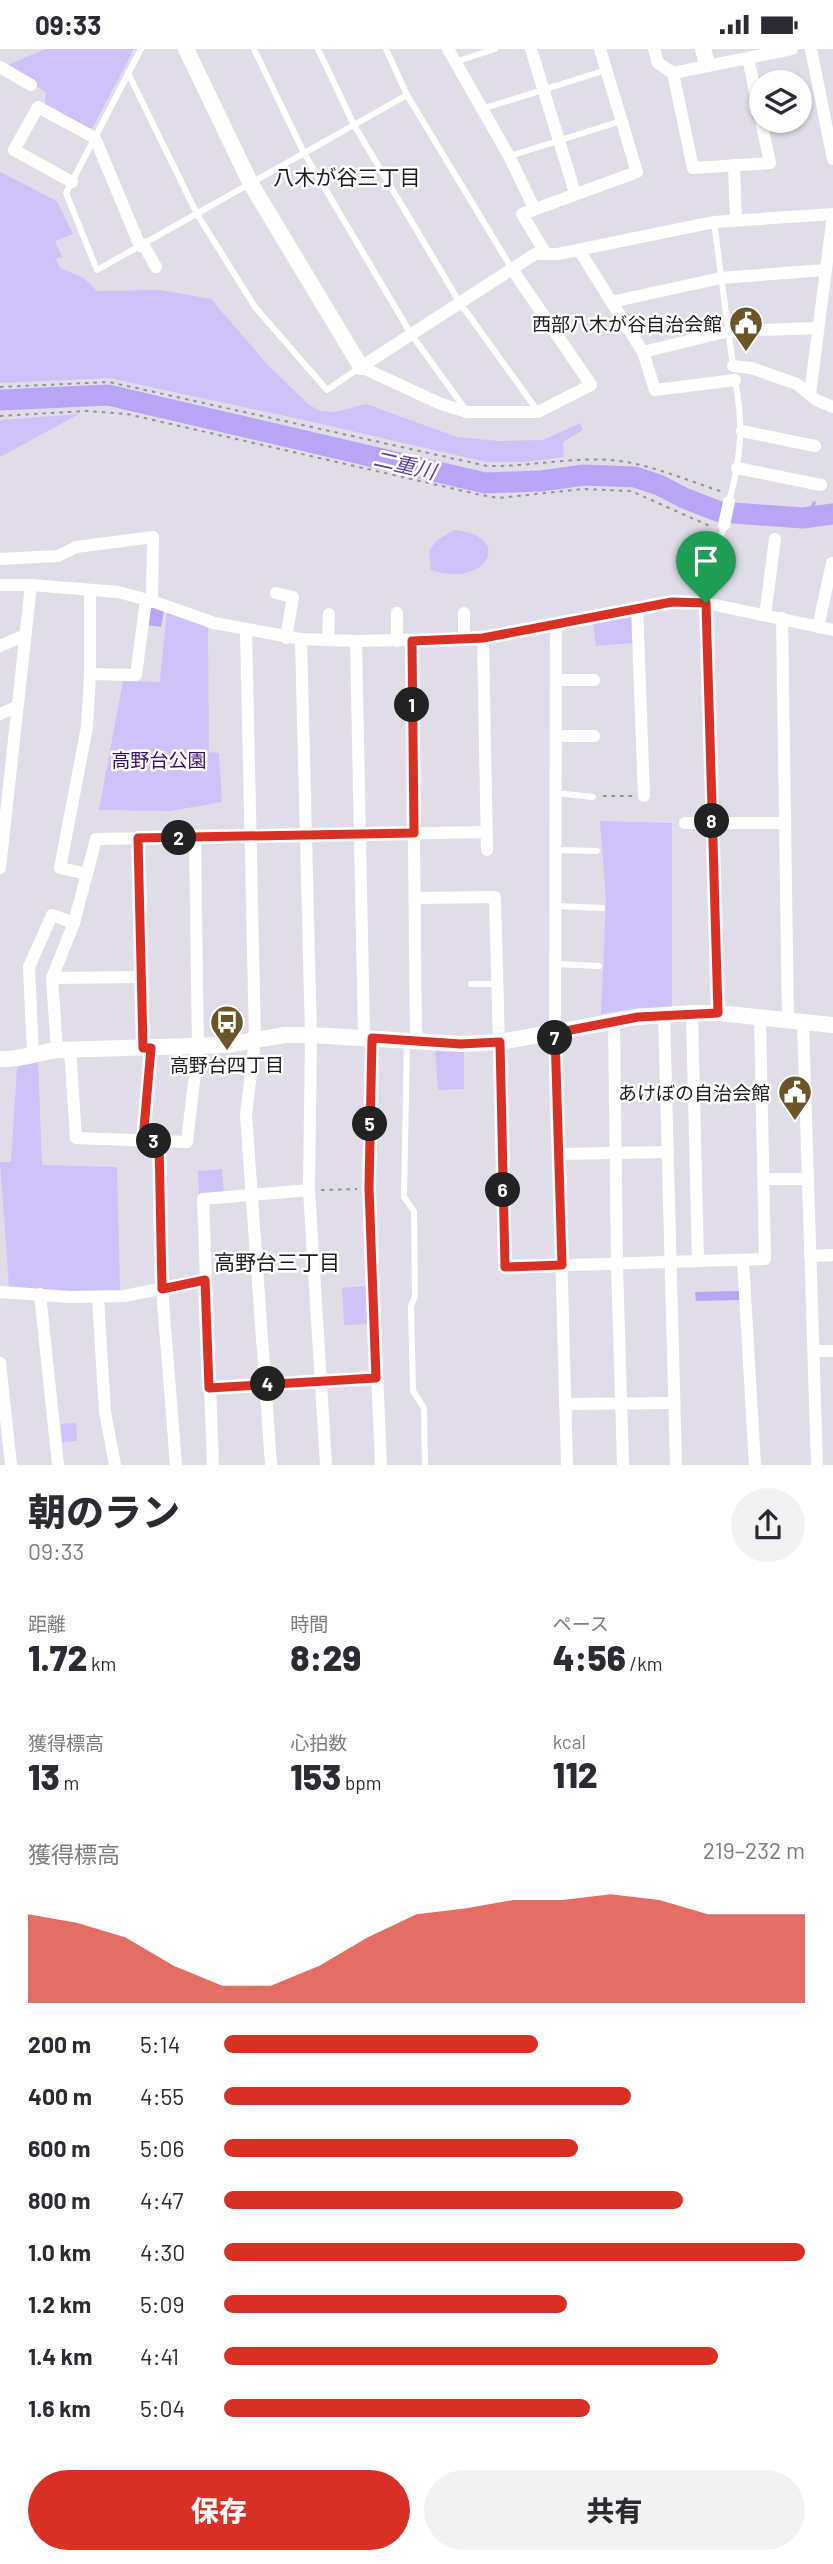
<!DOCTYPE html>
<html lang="ja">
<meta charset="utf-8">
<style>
body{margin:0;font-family:Barlow,"Noto Sans JP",sans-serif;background:#f2f2f3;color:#2b2b33;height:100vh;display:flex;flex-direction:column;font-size:26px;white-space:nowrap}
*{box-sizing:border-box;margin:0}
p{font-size:23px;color:#7c7c81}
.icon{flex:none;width:38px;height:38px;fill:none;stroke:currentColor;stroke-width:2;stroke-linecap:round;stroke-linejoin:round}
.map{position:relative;height:1416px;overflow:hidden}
.side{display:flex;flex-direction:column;background:#fff;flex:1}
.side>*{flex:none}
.tools{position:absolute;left:749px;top:21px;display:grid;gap:14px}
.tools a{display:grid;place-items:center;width:63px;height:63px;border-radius:50%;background:#fff;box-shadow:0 2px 5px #0004;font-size:35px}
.pin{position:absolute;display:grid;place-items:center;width:60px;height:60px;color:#fff;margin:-72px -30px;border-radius:50% 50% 50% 0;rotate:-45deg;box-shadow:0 0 7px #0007}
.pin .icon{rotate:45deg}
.km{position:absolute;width:35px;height:35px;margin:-18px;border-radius:50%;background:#222;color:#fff;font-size:19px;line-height:35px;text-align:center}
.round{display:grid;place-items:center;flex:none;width:74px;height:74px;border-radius:37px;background:#f2f2f3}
.summary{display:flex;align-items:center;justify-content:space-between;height:119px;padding:0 28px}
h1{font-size:38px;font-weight:800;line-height:52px}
.stats{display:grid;grid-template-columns:repeat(3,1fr);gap:10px;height:119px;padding:7px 28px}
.stats div{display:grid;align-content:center}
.stats b{font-size:35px;font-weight:800}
.stats small{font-size:19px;font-weight:400}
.stats p{font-size:19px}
.chart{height:196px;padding:14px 28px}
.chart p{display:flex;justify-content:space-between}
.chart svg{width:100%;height:126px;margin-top:7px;fill:#d93025;opacity:.7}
.button{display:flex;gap:14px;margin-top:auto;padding:14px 28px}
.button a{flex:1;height:80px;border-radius:42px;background:#d93025;color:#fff;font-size:28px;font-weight:800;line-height:80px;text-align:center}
.button a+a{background:#f2f2f3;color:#2b2b33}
ul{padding:0 28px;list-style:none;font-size:23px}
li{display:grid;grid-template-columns:112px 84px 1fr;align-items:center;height:52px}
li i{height:18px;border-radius:9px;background:#d93025}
.status{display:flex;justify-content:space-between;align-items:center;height:49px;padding:0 35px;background:#fff;direction:ltr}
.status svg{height:19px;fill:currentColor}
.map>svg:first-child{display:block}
.green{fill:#cfc2f9}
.water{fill:#baa4f5}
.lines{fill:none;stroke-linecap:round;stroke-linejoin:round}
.stream{stroke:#baa4f5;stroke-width:3.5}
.river{stroke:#baa4f5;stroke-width:21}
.path{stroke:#94929b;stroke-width:2;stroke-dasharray:3.5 5;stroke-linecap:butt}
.service{stroke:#fff;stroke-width:6}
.minor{stroke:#fff;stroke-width:12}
.tertiary{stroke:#fff;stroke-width:16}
.route-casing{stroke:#fff;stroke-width:14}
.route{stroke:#d93025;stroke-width:9}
.labels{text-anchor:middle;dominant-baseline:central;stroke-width:5;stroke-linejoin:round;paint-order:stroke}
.poi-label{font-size:19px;fill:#1c1b1f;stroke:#fff;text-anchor:end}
.park-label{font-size:19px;fill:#380f6d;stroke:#fff}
.neighbourhood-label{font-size:21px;fill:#1c1b1f;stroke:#fff}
.water-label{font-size:21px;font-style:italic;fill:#5f3f9d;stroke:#fff}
</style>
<div class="status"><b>09:33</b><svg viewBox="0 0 49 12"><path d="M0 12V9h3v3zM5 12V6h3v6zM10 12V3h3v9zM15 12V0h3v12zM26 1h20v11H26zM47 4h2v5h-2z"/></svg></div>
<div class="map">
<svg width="833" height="1416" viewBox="0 0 833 1416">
<rect width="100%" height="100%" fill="#e0dde9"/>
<g class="green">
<path d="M 45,0 L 134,0 L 93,78 L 89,80 L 45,57 L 46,43 L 3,18 Z"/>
<path d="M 0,123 L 57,152 L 73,185 L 55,192 L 62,208 L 56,210 L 60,219 L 84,229 L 97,242 L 160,241 L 211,250 L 267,315 L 309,356 L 321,362 L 336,363 L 366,355 L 457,388 L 499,392 L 543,391 L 580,374 L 583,381 L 563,393 L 564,408 L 524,413 L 486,413 L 304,371 L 109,329 L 0,334 Z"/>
<path d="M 79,365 L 0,408 L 0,371 Z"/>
<path d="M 454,481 C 516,487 486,540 431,521 L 429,502 L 436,492 Z"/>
<path d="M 167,561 L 204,575 L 208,580 L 209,703 L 219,704 L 222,753 L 170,762 L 99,761 L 123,632 L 160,633 Z"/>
<path d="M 627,565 L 632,569 L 634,594 L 596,597 L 593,574 Z"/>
<path d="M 600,772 L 672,774 L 672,958 L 637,959 L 601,965 L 606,851 Z"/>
<path d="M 435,998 L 464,1001 L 464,1040 L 438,1041 Z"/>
<path d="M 38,1011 L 42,1116 L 117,1118 L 120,1242 L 68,1243 L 9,1237 L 0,1113 L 11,1113 L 17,1018 Z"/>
<path d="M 222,1120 L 224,1144 L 199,1146 L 198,1122 Z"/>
<path d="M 366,1237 L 368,1275 L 344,1276 L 342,1239 Z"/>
<path d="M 76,1374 L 77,1392 L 62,1393 L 61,1375 Z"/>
</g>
<g class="water">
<path d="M 154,557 L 164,562 L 161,578 L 147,576 L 148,562 Z"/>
<path d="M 739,1242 L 739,1251 L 696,1252 L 695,1243 Z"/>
</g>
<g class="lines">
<path class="stream" d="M 809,468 L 814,454"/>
<path class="river" d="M 0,351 L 108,346 L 485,434 L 541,432 L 584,426 L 635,428 L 659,436 L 684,449 L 720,463 L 803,469 L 833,465"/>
<g class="path">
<path d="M 0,338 L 109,333 L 487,417 C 528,418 569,408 610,411 C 649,414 685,431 723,443"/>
<path d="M 0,367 L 87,362 L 127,365 L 481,446 L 499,449 L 583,440 L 631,442 L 712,478"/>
<path d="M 603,747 L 632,747"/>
<path d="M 321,1141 L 357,1140"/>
<path d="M 332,1331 L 365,1329"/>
</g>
<g class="service">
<path d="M 141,0 L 66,144 L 97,221 L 407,46"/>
<path d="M 254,0 L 304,104 L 411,285 L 466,361"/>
<path d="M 318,0 L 354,76 L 460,254 L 537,361"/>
<path d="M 386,0 L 407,46 L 512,220"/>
<path d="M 455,13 L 495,0"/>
<path d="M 128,24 L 197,165 L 255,258 L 327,341 L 359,319"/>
<path d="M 482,60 L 606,21"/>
<path d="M 510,107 L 621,72"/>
<path d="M 714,173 L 733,317"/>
<path d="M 729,453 C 741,408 744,376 735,331"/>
<path d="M 706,554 L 724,476"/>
<path d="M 555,744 L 593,748"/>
<path d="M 555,801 L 597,802"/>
<path d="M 555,857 L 602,859"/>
<path d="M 556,915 L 599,917"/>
<path d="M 471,935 L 497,935"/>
<path d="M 407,992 L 404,1148 L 414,1162 L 415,1247 L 411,1257 L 413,1342 L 424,1359 L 425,1416"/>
</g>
<g class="minor">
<path d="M 448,0 L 509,107 L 534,159"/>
<path d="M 531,0 L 575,144"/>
<path d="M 654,0 L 658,14 L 673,24 L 792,0"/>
<path d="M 811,0 L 833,110"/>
<path d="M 0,18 L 31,36"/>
<path d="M 673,24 L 693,119 L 770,114 L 748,9"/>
<path d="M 734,116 L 736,170"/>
<path d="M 72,133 L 14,101 L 38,58 L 95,89 L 140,197"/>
<path d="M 143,195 L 156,218"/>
<path d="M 579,201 L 643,303 L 655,341 L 735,331"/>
<path d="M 546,205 L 522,165 L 637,123 L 600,0"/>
<path d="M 611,253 L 721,229 L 825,221"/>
<path d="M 643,303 L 729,282 L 818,279"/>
<path d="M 733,317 L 751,319 L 797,335 L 816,351 L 833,358"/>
<path d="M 361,318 L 535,205 L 558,205 L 714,173 L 833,165"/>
<path d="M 361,318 L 441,355 L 467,363 L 538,363 L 591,336 L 512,220"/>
<path d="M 810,345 L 833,166"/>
<path d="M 742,382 L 815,397"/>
<path d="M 737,419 L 821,436"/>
<path d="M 724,476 L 729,453"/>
<path d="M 0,510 L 58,507 L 76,498 L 153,488 L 152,552"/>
<path d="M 0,536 L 31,536 L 118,543 L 152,552 L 214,574 L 301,590 L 356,592 L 483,589 L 672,553 L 706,554 L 833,581"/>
<path d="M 276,544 L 293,548 L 286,589"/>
<path d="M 706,554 L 718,964"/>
<path d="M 637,558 L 644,747"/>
<path d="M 397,564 L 397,592"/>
<path d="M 464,564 L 464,590"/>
<path d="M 765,566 L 775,490"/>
<path d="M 782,569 L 788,972"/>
<path d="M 556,577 L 555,984 L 567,1416"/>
<path d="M 818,578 L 832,514"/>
<path d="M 246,581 L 255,991 L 246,1066 L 271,1416"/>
<path d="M 483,589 L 487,801"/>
<path d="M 301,590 L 311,986 L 309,1141 L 326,1416"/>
<path d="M 328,591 L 329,565"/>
<path d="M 356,592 L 364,988"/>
<path d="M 412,592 L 416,992"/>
<path d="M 0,597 L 25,586"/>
<path d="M 90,625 L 136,626 L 146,551"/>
<path d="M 556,631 L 594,631"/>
<path d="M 0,665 L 16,658"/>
<path d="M 556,687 L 594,687"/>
<path d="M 685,774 L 785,774"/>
<path d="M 138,789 L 143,999"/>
<path d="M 0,819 L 31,536"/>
<path d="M 87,825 L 60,819 L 87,678 L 90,625 L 90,541"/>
<path d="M 416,849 L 495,848 L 505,1218 L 765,1210 L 760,969"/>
<path d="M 52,929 L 141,928"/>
<path d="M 692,964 L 698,1212"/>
<path d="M 664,965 L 676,1416"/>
<path d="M 614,972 L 617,1215 L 623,1416"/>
<path d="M 803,974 L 817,1416"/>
<path d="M 372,989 L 369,1139 L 381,1416"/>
<path d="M 57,1001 L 52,929 L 74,874 L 96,790 L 487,783"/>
<path d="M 70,1001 L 76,1089 L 187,1093 L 198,998 L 195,788"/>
<path d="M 33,1005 L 29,918 L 52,866 L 74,874"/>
<path d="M 143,1091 L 151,999"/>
<path d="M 159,1093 L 162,1240 L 176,1416"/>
<path d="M 559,1105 L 668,1103"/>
<path d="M 763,1130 L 808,1130"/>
<path d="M 810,1207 L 833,1206"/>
<path d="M 743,1211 L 755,1416"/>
<path d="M 0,1243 L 70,1248 L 124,1247 L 205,1231"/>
<path d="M 40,1245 L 58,1416"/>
<path d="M 98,1249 L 105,1363 L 115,1416"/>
<path d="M 814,1302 L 833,1302"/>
<path d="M 0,1314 L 11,1416"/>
<path d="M 209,1339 L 321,1332"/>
<path d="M 565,1355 L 674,1354"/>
<path d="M 213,1416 L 203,1150 L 309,1141"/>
</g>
<g class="tertiary">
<path d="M 186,0 L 251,135 L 361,318"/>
<path d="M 703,0 L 707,15"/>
<path d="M 0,1010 C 20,1011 37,1004 57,1001 L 226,996 L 285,986 L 311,986 L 461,995 L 500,993 L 638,968 L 692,964 L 718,964 L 833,976"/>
</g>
</g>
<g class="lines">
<g class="route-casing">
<path id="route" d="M 672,553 L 706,554 L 718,964 L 638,968 L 555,984 L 562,1216 L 505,1218 L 500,993 L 461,995 L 372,989 L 369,1139 L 376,1329 L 209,1339 L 205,1231 L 162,1240 L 159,1093 L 143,1091 L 151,999 L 143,999 L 138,789 L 414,784 L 412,592 L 483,589 Z"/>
</g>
<use href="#route" class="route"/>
</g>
<defs>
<g id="civic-pin" transform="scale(1.75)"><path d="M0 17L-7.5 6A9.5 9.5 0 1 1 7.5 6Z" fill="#6a5524" stroke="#fff"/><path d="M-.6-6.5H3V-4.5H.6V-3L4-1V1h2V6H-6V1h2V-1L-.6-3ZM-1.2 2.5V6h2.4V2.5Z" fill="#fff"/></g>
<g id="bus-pin" transform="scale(1.75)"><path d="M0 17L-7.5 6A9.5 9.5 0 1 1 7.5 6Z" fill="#6a5524" stroke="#fff"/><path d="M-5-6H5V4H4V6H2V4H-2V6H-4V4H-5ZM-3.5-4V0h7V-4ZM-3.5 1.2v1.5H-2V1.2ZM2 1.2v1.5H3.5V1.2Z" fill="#fff"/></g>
</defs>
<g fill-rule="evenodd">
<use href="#civic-pin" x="746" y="274"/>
<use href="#bus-pin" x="227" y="973"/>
<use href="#civic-pin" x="795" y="1043"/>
</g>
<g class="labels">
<g class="poi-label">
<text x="722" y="274">西部八木が谷自治会館</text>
<text x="227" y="1015" text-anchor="middle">高野台四丁目</text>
<text x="770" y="1043">あけぼの自治会館</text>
</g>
<g class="park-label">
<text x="159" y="710">高野台公園</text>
</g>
<g class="neighbourhood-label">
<text x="347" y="127">八木が谷三丁目</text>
<text x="277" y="1212">高野台三丁目</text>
</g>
<g class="water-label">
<text transform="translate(405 415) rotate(13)">二重川</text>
</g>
</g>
</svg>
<div class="tools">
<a><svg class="icon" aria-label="layers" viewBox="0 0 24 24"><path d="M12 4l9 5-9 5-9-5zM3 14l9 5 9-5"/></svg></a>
</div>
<div class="pin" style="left:706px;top:554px;background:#1e9e55"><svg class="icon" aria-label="arrive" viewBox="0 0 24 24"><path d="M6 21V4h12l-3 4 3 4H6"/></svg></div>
<b class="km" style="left:412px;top:656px">1</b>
<b class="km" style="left:179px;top:789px">2</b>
<b class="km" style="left:154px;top:1092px">3</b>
<b class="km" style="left:268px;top:1335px">4</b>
<b class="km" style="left:370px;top:1075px">5</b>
<b class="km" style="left:503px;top:1141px">6</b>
<b class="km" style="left:555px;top:989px">7</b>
<b class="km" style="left:712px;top:772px">8</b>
</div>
<section class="side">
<div class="summary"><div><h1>朝のラン</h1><p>09:33</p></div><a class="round"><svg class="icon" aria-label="share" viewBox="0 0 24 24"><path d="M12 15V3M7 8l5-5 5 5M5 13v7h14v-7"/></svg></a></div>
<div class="stats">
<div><p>距離</p><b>1.72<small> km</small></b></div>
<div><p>時間</p><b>8:29</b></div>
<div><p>ペース</p><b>4:56<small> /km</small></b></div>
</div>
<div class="stats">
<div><p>獲得標高</p><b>13<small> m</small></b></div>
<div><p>心拍数</p><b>153<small> bpm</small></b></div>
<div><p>kcal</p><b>112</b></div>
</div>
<div class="chart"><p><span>獲得標高</span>219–232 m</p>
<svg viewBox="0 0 160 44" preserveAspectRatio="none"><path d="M0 44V13L10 16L20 21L30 31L40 38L50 38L60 31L70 21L80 13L90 11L100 8L110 8L120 6L130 8L140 13L150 13L160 13V44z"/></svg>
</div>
<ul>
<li><b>200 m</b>5:14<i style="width:54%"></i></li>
<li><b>400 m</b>4:55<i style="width:70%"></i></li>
<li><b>600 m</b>5:06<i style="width:61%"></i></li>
<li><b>800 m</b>4:47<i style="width:79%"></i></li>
<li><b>1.0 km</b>4:30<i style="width:100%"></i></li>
<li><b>1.2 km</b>5:09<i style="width:59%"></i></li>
<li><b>1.4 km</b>4:41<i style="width:85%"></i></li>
<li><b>1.6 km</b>5:04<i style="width:63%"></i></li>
</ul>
<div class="button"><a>保存</a><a>共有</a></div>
</section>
